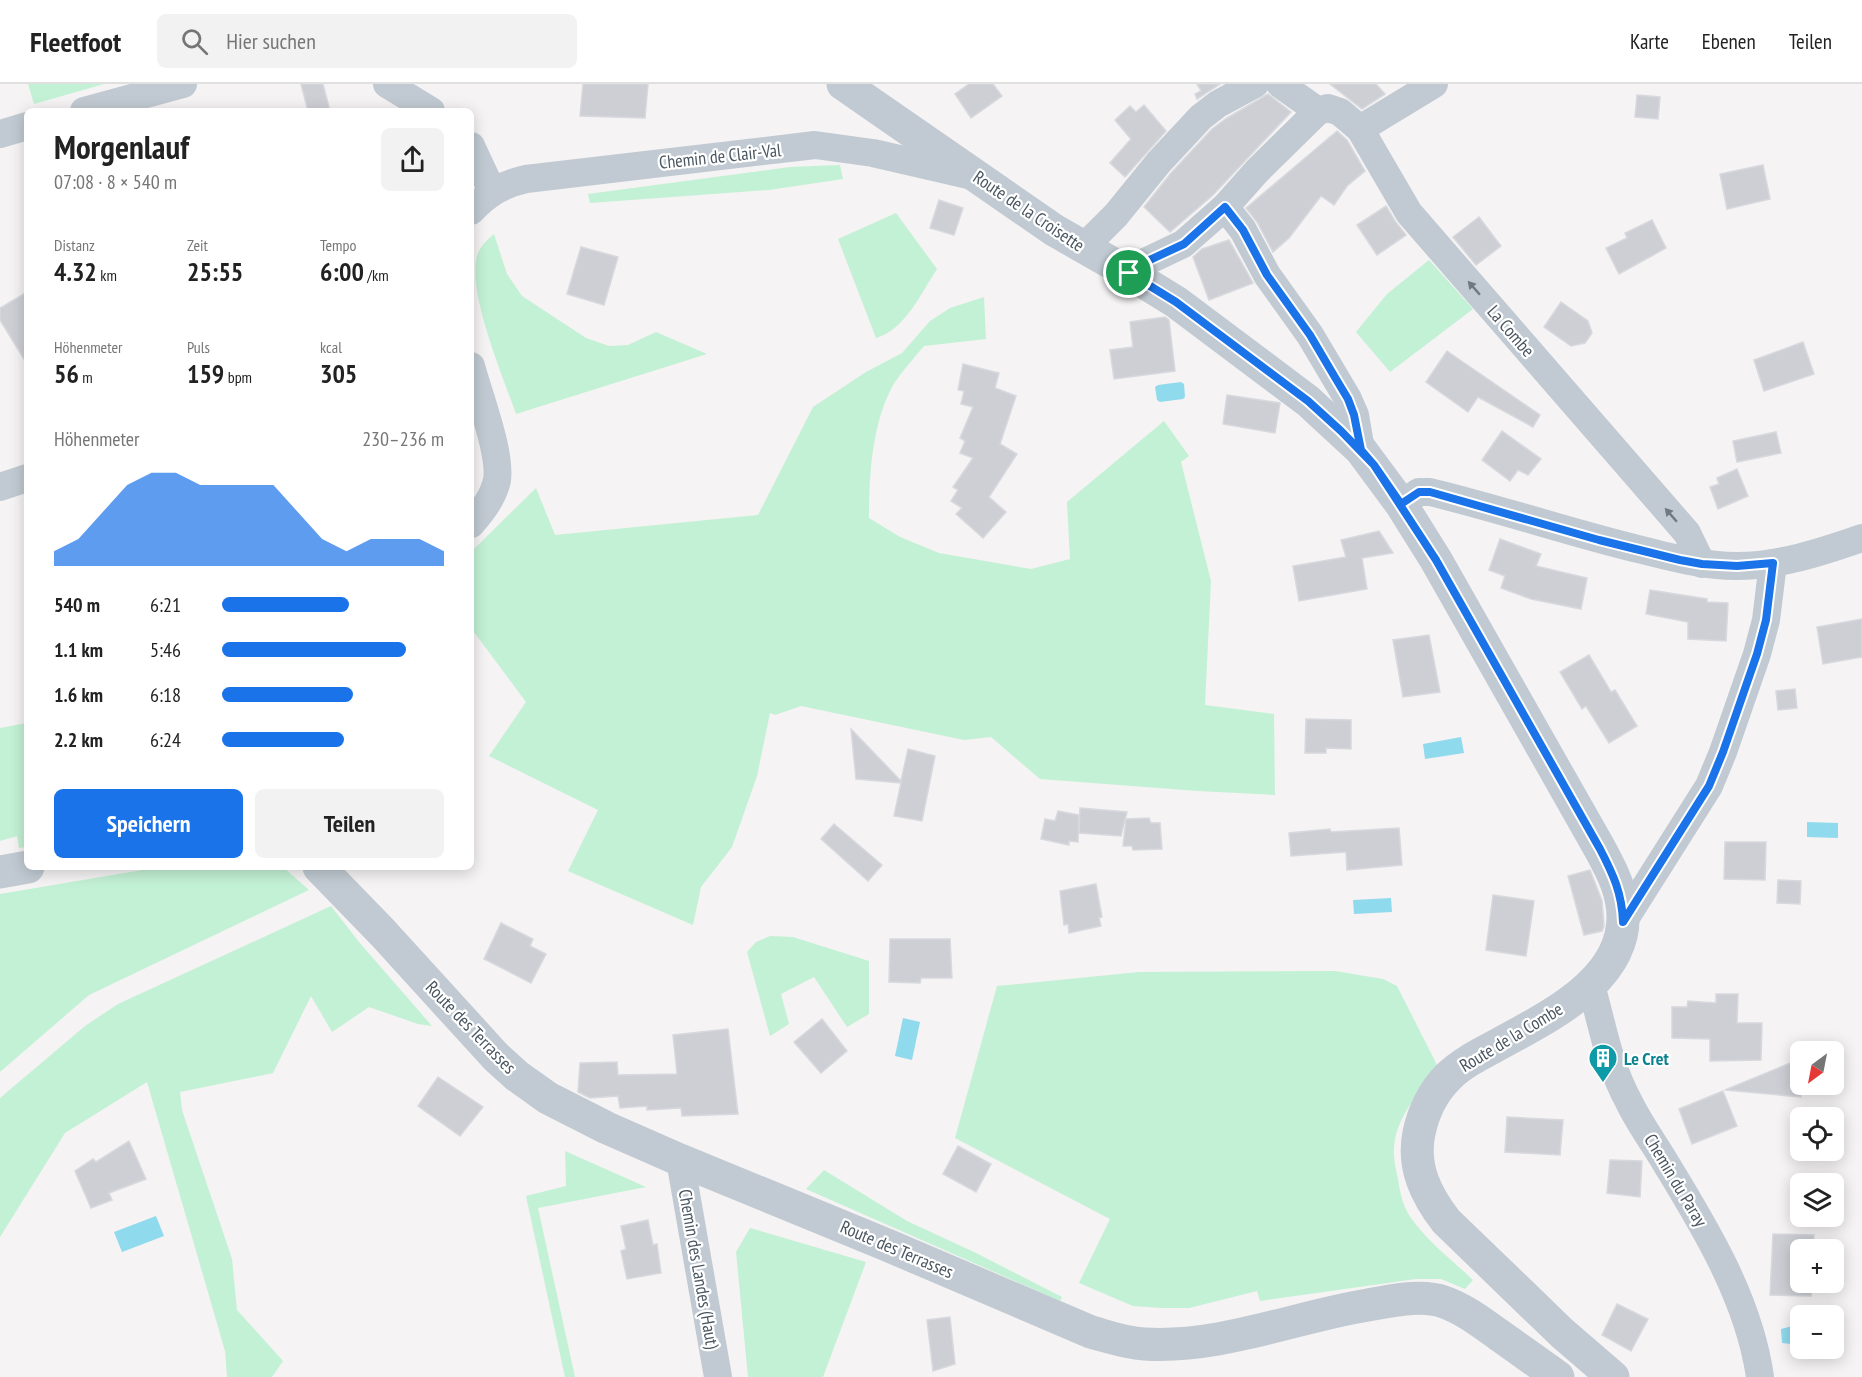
<!DOCTYPE html>
<html lang="de">
<meta charset="utf-8">
<style>
body{margin:0;font-family:"PT Sans Narrow",sans-serif;background:#f2f2f2;color:#222;height:100vh;display:flex;flex-direction:column;font-size:22px;white-space:nowrap}
*{box-sizing:border-box;margin:0}
p{font-size:20px;color:#767676}
.icon{flex:none;width:33px;height:33px;fill:none;stroke:currentColor;stroke-width:2;stroke-linecap:round;stroke-linejoin:round}
.map{position:relative;flex:1;overflow:hidden}
.side{position:absolute;left:24px;top:24px;width:450px;height:762px;display:flex;flex-direction:column;background:#fff;border-radius:9px;box-shadow:0 3px 15px #0003}
.side>*{flex:none}
.needle{width:39px;rotate:212deg}
.controls{position:absolute;left:1790px;top:957px;display:grid;gap:12px}
.controls a{display:grid;place-items:center;width:54px;height:54px;border-radius:9px;background:#fff;box-shadow:0 3px 15px #0003;font-size:30px}
.pin{position:absolute;display:grid;place-items:center;width:51px;height:51px;color:#fff;margin:-26px;border:3px solid #fff;border-radius:50%;box-shadow:0 2px 6px #0007}
.round{display:grid;place-items:center;flex:none;width:63px;height:63px;border-radius:9px;background:#f2f2f2}
.summary{display:flex;align-items:center;justify-content:space-between;height:102px;padding:0 30px}
h1{font-size:33px;font-weight:700;line-height:45px}
.figures{display:grid;grid-template-columns:repeat(3,1fr);gap:9px;height:102px;padding:6px 30px}
.figures div{display:grid;align-content:center}
.figures b{font-size:26px;font-weight:700}
.figures small{font-size:16px;font-weight:400}
.figures p{font-size:16px}
.chart{height:168px;padding:12px 30px}
.chart p{display:flex;justify-content:space-between}
.chart svg{width:100%;height:108px;margin-top:6px;fill:#1a73e8;opacity:.7}
.button{display:flex;gap:12px;margin-top:auto;padding:12px 30px}
.button a{flex:1;height:69px;border-radius:9px;background:#1a73e8;color:#fff;font-size:24px;font-weight:700;line-height:69px;text-align:center}
.button a+a{background:#f2f2f2;color:#222}
ul{padding:0 30px;list-style:none;font-size:20px}
li{display:grid;grid-template-columns:96px 72px 1fr;align-items:center;height:45px}
li i{height:15px;border-radius:8px;background:#1a73e8}
header{display:flex;align-items:center;gap:36px;box-sizing:border-box;height:84px;padding:0 30px;background:#fff;border-bottom:2px solid #e0e0e0}
header strong{font-size:28px}
nav{display:flex;gap:33px;margin-inline-start:auto;font-size:21px}
.search{width:420px;height:54px;background:#f2f2f2;display:flex;align-items:center;gap:15px;box-sizing:border-box;padding:0 21px;border-radius:9px;color:#767676;font-size:22px}
.map>svg:first-child{display:block}
.green{fill:#c3f1d5}
.water{fill:#90daee}
.building{fill:#cdcfd5;stroke:#d7d9de;stroke-width:1.5}
.lines{fill:none;stroke-linecap:round;stroke-linejoin:round}
.minor{stroke:#c1cad2;stroke-width:28}
.tertiary{stroke:#c1cad2;stroke-width:33}
.oneway{fill:#6e7983}
.route-casing{stroke:#fff;stroke-width:12}
.route{stroke:#1a73e8;stroke-width:8}
.labels{text-anchor:middle;dominant-baseline:central;stroke-width:4.5;stroke-linejoin:round;paint-order:stroke}
.street-label{font-size:18px;fill:#4a5661;stroke:#fff}
.culture-label{font-size:18px;font-weight:bold;fill:#0d838f;stroke:#fff;text-anchor:start}
</style>
<header>
<strong>Fleetfoot</strong>
<div class="search"><svg class="icon" aria-label="search" viewBox="0 0 24 24"><circle cx="10" cy="10" r="6"/><path d="M15 15l6 6"/></svg>Hier suchen</div>
<nav><a>Karte</a><a>Ebenen</a><a>Teilen</a></nav>
</header>
<div class="map">
<svg width="1862" height="1293" viewBox="0 0 1862 1293">
<rect width="100%" height="100%" fill="#f5f3f3"/>
<g class="green">
<path d="M 28,0 L 104,0 L 34,20 Z"/>
<path d="M 840,81 L 843,95 L 769,106 L 590,119 L 588,110 L 790,83 Z"/>
<path d="M 896,129 L 937,185 C 921,209 905,246 876,254 L 838,155 Z"/>
<path d="M 494,150 L 507,190 L 522,212 L 586,254 L 609,262 L 628,261 L 656,248 L 707,270 L 516,330 C 503,292 467,209 477,172 C 480,162 487,156 494,150 Z"/>
<path d="M 1429,176 L 1473,225 L 1390,288 L 1356,248 L 1387,210 Z"/>
<path d="M 984,213 L 986,255 L 924,262 C 914,274 904,285 895,298 C 872,336 869,391 869,434 L 900,453 L 939,469 L 1031,485 L 1070,475 L 1067,418 L 1164,337 L 1189,372 L 1181,378 L 1211,497 L 1205,621 L 1274,630 L 1275,711 L 1198,707 L 1040,695 L 991,653 L 964,656 L 801,622 L 775,631 L 770,629 L 757,692 L 732,763 L 701,803 L 693,841 L 568,787 L 598,726 L 489,672 L 526,618 L 471,544 L 471,468 L 536,404 L 555,451 L 758,431 L 813,323 L 866,288 L 902,269 L 930,237 L 950,224 Z"/>
<path d="M 27,639 L 27,763 L 19,764 L 17,752 L 0,757 L 0,644 Z"/>
<path d="M 160,783 L 283,783 L 309,806 L 89,911 L 0,988 L 0,810 Z"/>
<path d="M 331,822 L 359,858 L 432,942 L 418,940 L 369,923 L 332,948 L 311,912 L 273,989 L 180,1008 L 182,1026 L 232,1175 L 237,1226 L 283,1277 L 272,1293 L 227,1293 L 225,1267 L 147,998 L 65,1049 L 0,1153 L 0,1014 L 85,942 L 118,920 Z"/>
<path d="M 770,852 L 793,853 L 869,877 L 869,930 L 847,943 L 814,893 L 781,910 L 789,940 L 770,952 L 747,868 L 756,858 Z"/>
<path d="M 1335,887 L 1383,895 L 1397,902 L 1435,977 L 1438,984 C 1420,1007 1396,1033 1394,1063 C 1393,1074 1396,1085 1398,1095 C 1400,1109 1403,1123 1411,1134 C 1428,1158 1452,1176 1473,1196 L 1465,1205 L 1441,1195 L 1416,1195 L 1260,1217 L 1257,1207 L 1189,1224 L 1162,1224 L 1133,1222 L 1079,1199 L 1110,1135 L 955,1054 L 997,902 L 1139,888 Z"/>
<path d="M 565,1067 L 646,1103 L 538,1124 L 575,1293 L 565,1293 L 526,1112 L 566,1102 Z"/>
<path d="M 824,1086 L 907,1137 L 974,1168 L 1062,1213 L 1060,1217 L 806,1105 Z"/>
<path d="M 750,1144 L 866,1178 L 823,1293 L 748,1293 L 736,1168 Z"/>
</g>
<g class="water">
<path d="M 1181,298 L 1184,300 L 1185,313 L 1183,315 L 1160,318 L 1157,316 L 1155,303 L 1158,301 Z"/>
<path d="M 1461,653 L 1464,669 L 1425,675 L 1423,660 Z"/>
<path d="M 1807,738 L 1838,739 L 1838,754 L 1807,753 Z"/>
<path d="M 1391,814 L 1392,828 L 1354,830 L 1353,816 Z"/>
<path d="M 903,934 L 920,938 L 912,976 L 895,972 Z"/>
<path d="M 156,1132 L 164,1152 L 122,1168 L 114,1148 Z"/>
<path d="M 1800,1240 L 1800,1261 L 1782,1259 L 1781,1245 Z"/>
</g>
<g class="building">
<path d="M 301,0 L 323,0 L 330,27 L 308,27 Z"/>
<path d="M 583,0 L 648,0 L 645,34 L 580,32 Z"/>
<path d="M 969,0 L 993,0 L 1002,12 L 971,34 L 955,10 Z"/>
<path d="M 1197,0 L 1220,0 L 1197,15 L 1195,10 L 1201,7 Z"/>
<path d="M 1330,0 L 1376,0 L 1385,10 L 1362,25 Z"/>
<path d="M 1268,10 L 1291,28 L 1213,111 L 1170,148 L 1144,123 L 1171,89 L 1212,45 L 1227,34 Z"/>
<path d="M 1637,11 L 1660,13 L 1658,35 L 1635,33 Z"/>
<path d="M 1144,21 L 1166,47 L 1125,93 L 1110,79 L 1131,55 L 1115,36 L 1130,22 L 1136,28 Z"/>
<path d="M 1337,47 L 1347,56 L 1365,87 L 1347,102 L 1334,121 L 1321,112 L 1289,154 L 1273,168 L 1257,138 L 1246,124 Z"/>
<path d="M 1763,81 L 1770,115 L 1727,125 L 1720,90 Z"/>
<path d="M 939,116 L 963,124 L 954,151 L 930,144 Z"/>
<path d="M 1386,122 L 1395,137 L 1406,151 L 1377,171 L 1357,141 Z"/>
<path d="M 1479,133 L 1501,162 L 1476,181 L 1453,153 Z"/>
<path d="M 1652,136 L 1666,164 L 1619,190 L 1606,164 L 1627,154 L 1625,149 Z"/>
<path d="M 1229,156 L 1253,199 L 1209,216 L 1193,173 L 1202,165 Z"/>
<path d="M 581,163 L 618,173 L 604,221 L 567,210 Z"/>
<path d="M 27,208 L 27,280 L 0,236 L 0,224 Z"/>
<path d="M 1561,218 L 1588,237 L 1592,249 L 1585,259 L 1571,262 L 1544,243 Z"/>
<path d="M 1165,233 L 1169,236 L 1175,287 L 1114,295 L 1110,266 L 1133,263 L 1130,238 Z"/>
<path d="M 1803,258 L 1814,290 L 1764,307 L 1754,276 Z"/>
<path d="M 1447,267 L 1540,331 L 1533,343 L 1478,313 L 1468,328 L 1426,298 Z"/>
<path d="M 963,280 L 999,289 L 995,304 L 1016,312 L 1000,360 L 1017,370 L 989,413 L 1006,428 L 983,454 L 956,430 L 962,424 L 951,417 L 958,406 L 953,403 L 973,374 L 960,369 L 965,357 L 960,354 L 973,323 L 961,320 L 964,307 L 958,306 Z"/>
<path d="M 1227,311 L 1280,319 L 1275,349 L 1223,340 Z"/>
<path d="M 1502,347 L 1541,375 L 1528,391 L 1518,386 L 1510,397 L 1482,376 Z"/>
<path d="M 1776,348 L 1781,369 L 1737,378 L 1733,357 Z"/>
<path d="M 1737,385 L 1748,412 L 1718,425 L 1710,403 L 1719,400 L 1717,394 Z"/>
<path d="M 1379,447 L 1393,469 L 1362,474 L 1367,505 L 1299,517 L 1293,482 L 1346,473 L 1341,456 Z"/>
<path d="M 1500,455 L 1541,470 L 1536,482 L 1587,494 L 1581,525 L 1531,515 L 1501,504 L 1505,492 L 1489,486 Z"/>
<path d="M 1650,506 L 1707,515 L 1707,518 L 1728,519 L 1726,557 L 1688,555 L 1688,538 L 1646,530 Z"/>
<path d="M 1862,535 L 1862,573 L 1823,580 L 1817,543 Z"/>
<path d="M 1429,551 L 1440,608 L 1403,613 L 1393,556 Z"/>
<path d="M 1589,571 L 1611,608 L 1615,606 L 1637,642 L 1609,659 L 1586,622 L 1582,625 L 1560,588 Z"/>
<path d="M 1795,605 L 1797,624 L 1778,626 L 1776,607 Z"/>
<path d="M 1306,635 L 1351,636 L 1351,665 L 1326,664 L 1326,669 L 1305,669 Z"/>
<path d="M 851,645 L 901,697 L 908,665 L 935,672 L 922,737 L 894,732 L 901,699 L 856,695 Z"/>
<path d="M 1080,724 L 1127,728 L 1121,752 L 1079,749 Z"/>
<path d="M 1058,727 L 1079,731 L 1078,758 L 1069,757 L 1069,761 L 1041,755 L 1045,735 L 1055,737 Z"/>
<path d="M 1149,734 L 1151,739 L 1160,739 L 1162,765 L 1133,766 L 1132,762 L 1123,762 L 1126,735 Z"/>
<path d="M 834,740 L 882,781 L 868,797 L 821,755 Z"/>
<path d="M 1399,744 L 1402,781 L 1347,786 L 1346,768 L 1291,772 L 1289,749 L 1330,745 L 1331,748 Z"/>
<path d="M 1725,758 L 1766,758 L 1765,796 L 1724,795 Z"/>
<path d="M 1590,786 L 1602,817 L 1604,842 L 1602,847 L 1584,851 L 1568,792 Z"/>
<path d="M 1778,796 L 1801,797 L 1800,820 L 1777,819 Z"/>
<path d="M 1096,800 L 1102,833 L 1099,834 L 1101,842 L 1069,849 L 1068,840 L 1064,841 L 1060,807 Z"/>
<path d="M 1493,811 L 1534,817 L 1526,872 L 1486,866 Z"/>
<path d="M 501,839 L 533,855 L 530,862 L 546,870 L 531,899 L 484,875 Z"/>
<path d="M 890,855 L 950,855 L 952,894 L 921,894 L 920,899 L 889,898 Z"/>
<path d="M 1716,910 L 1738,910 L 1737,939 L 1762,939 L 1761,976 L 1710,977 L 1710,955 L 1672,954 L 1672,923 L 1687,923 L 1688,917 L 1716,919 Z"/>
<path d="M 822,935 L 847,967 L 821,989 L 794,958 Z"/>
<path d="M 728,945 L 738,1030 L 682,1032 L 681,1024 L 647,1026 L 647,1022 L 620,1024 L 618,1012 L 590,1014 L 578,1008 L 580,979 L 617,978 L 618,991 L 677,990 L 673,951 Z"/>
<path d="M 1800,975 L 1801,1013 L 1725,1006 Z"/>
<path d="M 438,993 L 483,1023 L 460,1052 L 418,1022 Z"/>
<path d="M 1723,1007 L 1737,1042 L 1692,1060 L 1679,1025 Z"/>
<path d="M 1507,1033 L 1563,1036 L 1560,1071 L 1505,1068 Z"/>
<path d="M 129,1057 L 146,1095 L 109,1109 L 112,1116 L 91,1124 L 75,1087 L 93,1075 L 96,1078 Z"/>
<path d="M 958,1062 L 991,1080 L 976,1108 L 943,1090 Z"/>
<path d="M 1610,1076 L 1642,1077 L 1640,1113 L 1607,1109 Z"/>
<path d="M 648,1136 L 653,1161 L 657,1160 L 661,1189 L 627,1195 L 621,1167 L 626,1165 L 621,1142 Z"/>
<path d="M 1773,1150 L 1814,1151 L 1813,1166 L 1800,1166 L 1800,1198 L 1812,1198 L 1811,1212 L 1770,1211 Z"/>
<path d="M 1617,1220 L 1648,1235 L 1631,1267 L 1602,1251 Z"/>
<path d="M 950,1233 L 955,1280 L 933,1287 L 927,1236 Z"/>
</g>
<g class="lines">
<g class="minor">
<path d="M 387,0 L 431,27"/>
<path d="M 1280,0 L 1318,27"/>
<path d="M 84,27 L 183,0"/>
<path d="M 1360,45 L 1434,0"/>
<path d="M 0,50 L 27,42"/>
<path d="M 471,62 L 492,107"/>
<path d="M 1225,123 L 1243,146 L 1267,191 L 1310,251 L 1348,315 L 1355,331 L 1361,366"/>
<path d="M 471,127 C 487,110 503,100 526,95 L 815,61 L 873,69 L 973,92"/>
<path d="M 1083,164 L 1116,131 L 1159,78 L 1201,33 L 1218,20 L 1255,0"/>
<path d="M 1129,189 L 1141,180 L 1183,160 L 1225,123 L 1257,87 L 1318,27 L 1328,24 L 1340,28 L 1360,45 L 1409,129 L 1687,449 L 1702,480"/>
<path d="M 471,282 C 478,309 504,376 496,400 C 492,415 481,429 471,440"/>
<path d="M 0,403 L 27,394"/>
<path d="M 1401,420 L 1419,408 L 1430,408 C 1501,425 1571,449 1642,466 C 1673,474 1705,482 1737,482 C 1779,482 1822,468 1862,454"/>
<path d="M 1623,838 L 1709,702 L 1723,668 L 1757,570 L 1766,536 L 1773,479"/>
<path d="M 1591,901 C 1602,940 1609,982 1629,1018 C 1638,1037 1651,1055 1662,1073 C 1703,1140 1749,1214 1760,1293"/>
<path d="M 680,1076 L 718,1293"/>
</g>
<g class="tertiary">
<path d="M 843,0 L 1054,146 L 1129,189 L 1176,218 L 1308,317 L 1361,366 L 1401,420 L 1436,476 L 1600,765 C 1609,782 1619,800 1622,820 C 1633,888 1560,927 1510,954 C 1489,966 1465,976 1448,993 C 1433,1008 1423,1029 1419,1049 C 1412,1083 1426,1111 1446,1137 L 1562,1249 L 1613,1293"/>
<path d="M 319,783 L 383,849 L 496,973 L 517,992 L 548,1014 L 607,1044 L 680,1076 L 887,1161 L 1091,1248 C 1109,1253 1126,1259 1144,1260 C 1220,1265 1294,1233 1368,1221 C 1392,1217 1421,1210 1444,1218 C 1464,1225 1482,1239 1499,1251 C 1519,1265 1538,1279 1558,1293"/>
<path d="M 0,788 L 28,783"/>
</g>
</g>
<defs><path id="oneway-solid" d="M-6-.8H1V-3.2L6.5 0L1 3.2V.8H-6Z" transform="scale(1.5)"/></defs>
<g class="oneway">
<use href="#oneway-solid" transform="translate(1474 204) rotate(-131)"/>
<use href="#oneway-solid" transform="translate(1671 431) rotate(-131)"/>
</g>
<g class="lines">
<g class="route-casing">
<path id="route" d="M 1129,189 L 1176,218 L 1308,317 L 1341,347 L 1374,381 L 1436,476 L 1600,765 C 1613,790 1622,809 1623,838 L 1709,702 L 1723,668 L 1757,570 L 1766,536 L 1773,479 L 1737,482 L 1702,480 L 1680,476 L 1599,456 L 1430,408 L 1419,408 L 1401,420 L 1374,381 L 1361,366 L 1354,331 L 1348,315 L 1336,295 L 1310,251 L 1267,191 L 1243,146 L 1225,123 L 1184,160 L 1141,180 L 1129,189"/>
</g>
<use href="#route" class="route"/>
</g>
<defs>
<g id="building-pin" transform="scale(1.5)"><path d="M0 17L-7.5 6A9.5 9.5 0 1 1 7.5 6Z" fill="#0f9aa8" stroke="#fff"/><path d="M-4-6H4V6H1V3H-1V6H-4ZM-2.5-4.3h1.7v1.8h-1.7ZM.8-4.3h1.7v1.8H.8ZM-2.5-1h1.7V.8h-1.7ZM.8-1h1.7V.8H.8Z" fill="#fff"/></g>
</defs>
<g fill-rule="evenodd">
<use href="#building-pin" x="1603" y="974"/>
</g>
<g class="labels">
<g class="street-label">
<text transform="translate(720 72) rotate(-6)">Chemin de Clair-Val</text>
<text transform="translate(1029 127) rotate(34)">Route de la Croisette</text>
<text transform="translate(1511 247) rotate(49)">La Combe</text>
<text transform="translate(471 943) rotate(46)">Route des Terrasses</text>
<text transform="translate(1511 953) rotate(-31)">Route de la Combe</text>
<text transform="translate(1676 1096) rotate(59)">Chemin du Paray</text>
<text transform="translate(897 1165) rotate(23)">Route des Terrasses</text>
<text transform="translate(699 1185) rotate(80)">Chemin des Landes (Haut)</text>
</g>
<g class="culture-label">
<text x="1624" y="974">Le Cret</text>
</g>
</g>
</svg>
<div class="controls">
<a><svg class="needle" viewBox="-14 -14 28 28"><path d="M0-13l5 13h-10z" fill="#e53935"/><path d="M0 13l5-13h-10z" fill="#767676"/></svg></a>
<a><svg class="icon" aria-label="locate" viewBox="0 0 24 24"><circle cx="12" cy="12" r="6"/><path d="M12 2v4M12 18v4M2 12h4M18 12h4"/></svg></a>
<a><svg class="icon" aria-label="layers" viewBox="0 0 24 24"><path d="M12 4l9 5-9 5-9-5zM3 14l9 5 9-5"/></svg></a>
<a>+</a>
<a>−</a>
</div>
<div class="pin" style="left:1129px;top:189px;background:#1e9e55"><svg class="icon" aria-label="arrive" viewBox="0 0 24 24"><path d="M6 21V4h12l-3 4 3 4H6"/></svg></div>
<section class="side">
<div class="summary"><div><h1>Morgenlauf</h1><p>07:08 · 8 × 540 m</p></div><a class="round"><svg class="icon" aria-label="share" viewBox="0 0 24 24"><path d="M12 15V3M7 8l5-5 5 5M5 13v7h14v-7"/></svg></a></div>
<div class="figures">
<div><p>Distanz</p><b>4.32<small> km</small></b></div>
<div><p>Zeit</p><b>25:55</b></div>
<div><p>Tempo</p><b>6:00<small> /km</small></b></div>
</div>
<div class="figures">
<div><p>Höhenmeter</p><b>56<small> m</small></b></div>
<div><p>Puls</p><b>159<small> bpm</small></b></div>
<div><p>kcal</p><b>305</b></div>
</div>
<div class="chart"><p><span>Höhenmeter</span>230–236 m</p>
<svg viewBox="0 0 160 44" preserveAspectRatio="none"><path d="M0 44V38L10 33L20 22L30 11L40 6L50 6L60 11L70 11L80 11L90 11L100 22L110 33L120 38L130 33L140 33L150 33L160 38V44z"/></svg>
</div>
<ul>
<li><b>540 m</b>6:21<i style="width:57%"></i></li>
<li><b>1.1 km</b>5:46<i style="width:83%"></i></li>
<li><b>1.6 km</b>6:18<i style="width:59%"></i></li>
<li><b>2.2 km</b>6:24<i style="width:55%"></i></li>
</ul>
<div class="button"><a>Speichern</a><a>Teilen</a></div>
</section>
</div>
